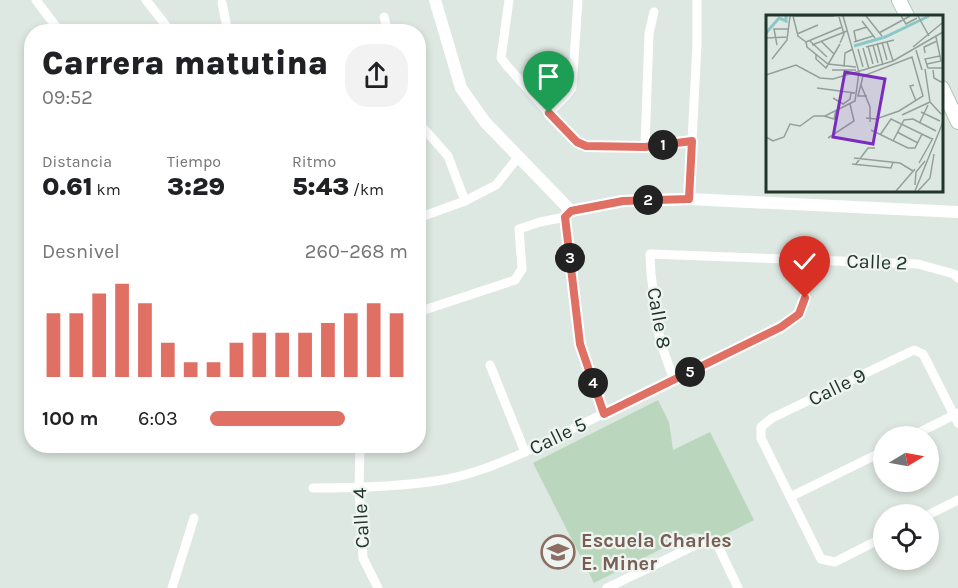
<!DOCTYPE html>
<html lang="es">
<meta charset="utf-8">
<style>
body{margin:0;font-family:Karla,sans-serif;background:#f2f2f2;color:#202124;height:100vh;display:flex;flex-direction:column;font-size:22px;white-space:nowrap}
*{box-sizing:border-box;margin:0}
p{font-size:20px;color:#757577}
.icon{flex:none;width:33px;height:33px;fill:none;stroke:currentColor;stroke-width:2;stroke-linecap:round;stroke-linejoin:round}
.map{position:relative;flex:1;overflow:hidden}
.sheet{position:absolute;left:24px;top:24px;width:402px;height:429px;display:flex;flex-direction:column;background:#fff;border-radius:24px;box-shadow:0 3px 9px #0003}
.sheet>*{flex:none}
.needle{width:39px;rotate:80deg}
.controls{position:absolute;left:873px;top:426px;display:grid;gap:12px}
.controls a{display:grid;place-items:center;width:66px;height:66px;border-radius:50%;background:#fff;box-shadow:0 3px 9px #0003;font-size:30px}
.pin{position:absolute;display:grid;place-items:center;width:51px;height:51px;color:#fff;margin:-62px -26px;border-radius:50% 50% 50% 0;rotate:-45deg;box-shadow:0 0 6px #0007}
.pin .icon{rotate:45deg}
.km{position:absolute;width:30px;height:30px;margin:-15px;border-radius:50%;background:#222;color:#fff;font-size:16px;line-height:30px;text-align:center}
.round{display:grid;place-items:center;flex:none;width:63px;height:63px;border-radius:24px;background:#f2f2f2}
.summary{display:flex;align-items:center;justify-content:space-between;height:102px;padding:0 18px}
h1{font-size:33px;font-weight:800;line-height:45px}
.stats{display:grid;grid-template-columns:repeat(3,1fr);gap:9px;height:102px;padding:6px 18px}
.stats div{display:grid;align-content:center}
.stats b{font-size:26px;font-weight:800}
.stats small{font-size:16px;font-weight:400}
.stats p{font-size:16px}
.chart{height:168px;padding:12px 18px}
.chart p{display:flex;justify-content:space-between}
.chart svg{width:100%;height:108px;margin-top:6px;stroke:#e06f64;stroke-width:6}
ul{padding:0 18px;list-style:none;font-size:20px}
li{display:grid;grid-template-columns:96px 72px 1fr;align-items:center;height:45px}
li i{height:15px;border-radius:8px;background:#e06f64}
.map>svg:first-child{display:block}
.green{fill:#bad7bd}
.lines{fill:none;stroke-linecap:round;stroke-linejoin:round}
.secondary-casing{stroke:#b3c6bc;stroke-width:16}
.minor{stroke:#fff;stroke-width:9}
.tertiary{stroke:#fff;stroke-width:12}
.secondary{stroke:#fff;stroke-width:14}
.route-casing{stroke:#fff;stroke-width:12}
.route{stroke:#e06f64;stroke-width:8}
.labels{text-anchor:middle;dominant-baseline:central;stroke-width:4.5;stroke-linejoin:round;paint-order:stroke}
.street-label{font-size:20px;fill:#22352d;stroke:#eef5f1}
.education-label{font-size:20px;font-weight:bold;fill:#785e54;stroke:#eef5f1;text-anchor:start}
.inset-river{fill:none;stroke:#8cc7c7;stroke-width:3}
.inset-road{fill:none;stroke:#93a09a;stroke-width:1.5}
.view{fill:#7b2cbf;fill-opacity:0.15;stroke:#7b2cbf;stroke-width:3}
.inset-edge{fill:none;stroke:#22352d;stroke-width:3}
</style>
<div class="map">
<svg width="958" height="588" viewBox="0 0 958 588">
<rect width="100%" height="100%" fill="#dee8e2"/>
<path class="green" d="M 658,400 L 669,422 L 673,450 L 710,432 L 754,520 L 721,537 L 693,533 L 594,583 L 533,463 Z"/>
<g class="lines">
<g class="secondary-casing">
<g id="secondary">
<path d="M 899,0 L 907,16"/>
<path d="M 942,88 L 958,122"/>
</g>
</g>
<g class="minor">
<path d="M 36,0 L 60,32"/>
<path d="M 146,0 L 171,32"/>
<path d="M 509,0 L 501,58 L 507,66 L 549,113 L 577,142 L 581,145 L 593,147 L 645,147 L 692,141"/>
<path d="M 222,3 L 228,32"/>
<path d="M 384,17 L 388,32"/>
<path d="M 549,113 L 566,96 L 572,88 L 578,0"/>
<path d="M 418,122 L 448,156 L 465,201"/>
<path d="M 645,147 L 649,33 L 654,12"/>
<path d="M 689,199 L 697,44 L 697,0"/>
<path d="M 571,211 L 565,217 L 580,344 L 604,414"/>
<path d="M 418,218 L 465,201 L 496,185 L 519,156"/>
<path d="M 418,312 L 515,280 L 522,269 L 519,229 L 540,222 L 565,217"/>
<path d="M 490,365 L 525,452"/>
<path d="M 674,380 L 660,341 L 651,274 L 650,254 L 918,264 L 954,274 L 958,278"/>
<path d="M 912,436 L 958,413"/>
<path d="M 360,446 L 359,488 L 363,558 L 378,588"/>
<path d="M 313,488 C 356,488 400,487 442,480 C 471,475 499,464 525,452 L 781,327 L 799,313 L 805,298 L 807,260"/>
<path d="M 790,497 L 884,451"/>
<path d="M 928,515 L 958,500"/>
<path d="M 884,537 L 835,562 L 821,559 L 761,438 L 761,427 L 772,418 L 914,350 L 923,354 L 958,423"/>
<path d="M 172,588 L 194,518"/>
<path d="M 607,588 L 704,541 L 718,546 L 738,588"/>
</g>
<path class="tertiary" d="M 435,0 L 461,88 L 485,122 L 571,211 L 623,201 L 689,199 L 958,212"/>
<use href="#secondary" class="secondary"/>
</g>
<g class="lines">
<g class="route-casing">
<path id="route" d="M 549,113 L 577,142 L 586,146 L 645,147 L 692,141 L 689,199 L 623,201 L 571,211 L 565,217 L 580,344 L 604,414 L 781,327 L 799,314 L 805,298"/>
</g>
<use href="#route" class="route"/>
</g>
<defs>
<g id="school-ring" transform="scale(1.725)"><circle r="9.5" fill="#eef5f1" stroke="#8d6e63" stroke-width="1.5"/><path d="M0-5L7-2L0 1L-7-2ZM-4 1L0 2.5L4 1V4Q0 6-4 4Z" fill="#8d6e63"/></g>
</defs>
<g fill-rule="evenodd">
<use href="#school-ring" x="558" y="552"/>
</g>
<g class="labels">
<g class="street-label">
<text transform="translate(877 262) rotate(2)">Calle 2</text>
<text transform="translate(659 318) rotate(80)">Calle 8</text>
<text transform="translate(837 387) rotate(-26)">Calle 9</text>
<text transform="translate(558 436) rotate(-26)">Calle 5</text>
<text transform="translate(361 518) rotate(-93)">Calle 4</text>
</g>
<g class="education-label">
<text x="581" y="540">Escuela Charles<tspan x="581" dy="23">E. Miner</tspan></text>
</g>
</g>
<g transform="translate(766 15)">
<rect width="177" height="177" fill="#dee8e2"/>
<path class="inset-river" d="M 0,18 L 13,3 L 20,6 L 20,1M 88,31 L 119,22 L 163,1"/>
<path class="inset-road" d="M 27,1 L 68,1M 27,1 L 32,21 L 40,27M 100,1 L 116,21M 135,1 L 140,9 L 151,3M 152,1 L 163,21M 73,2 L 78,19 L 74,28M 96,6 L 109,23M 113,18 L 144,1M 31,19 L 52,10M 0,23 L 22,22M 43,25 L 61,42M 55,26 L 68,39M 90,26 L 88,16 L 101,12M 40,27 L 41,32 L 62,49 L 90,52M 40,27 L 76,12M 88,27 L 107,21M 116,27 L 121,45M 121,27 L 127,46M 111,28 L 117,50M 11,30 L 8,14 L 23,14M 46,30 L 81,16M 107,30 L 112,48M 102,31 L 107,49M 100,32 L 128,25M 147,32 L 176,8M 97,33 L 103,54M 92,34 L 97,52M 150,35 L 156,55M 159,38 L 158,32 L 171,26M 50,40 L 50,44 L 60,53 L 74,29M 174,41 L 159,44 L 162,53 L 177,53M 6,44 L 21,25 L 24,1M 161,49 L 175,46 L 170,22M 78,52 L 79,38 L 87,34M 159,54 L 164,87 L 175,99M 66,55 L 90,55M 167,55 L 168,63 L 177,68M 0,60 L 30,50 L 54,63 L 67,64 L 127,46 L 177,17M 95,70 L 104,92 L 104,107M 148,70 L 144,71 L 150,86M 51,73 L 89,78M 67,83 L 77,89 L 84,84 L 85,77M 155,97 L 174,106M 136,100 L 164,87M 58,101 L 68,104 L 70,95M 100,103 L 110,104 L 133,96 L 157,81 L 146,42 L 97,61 L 92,81 L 101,81M 154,107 L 162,90M 105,115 L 142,133 L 149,133 L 156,119M 131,117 L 152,128M 114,120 L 125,104 L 166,124M 0,122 L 7,126 L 18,122 L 24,109 L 34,111 L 48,101 L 59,101 L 89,86 L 93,57 L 77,1M 62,123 L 88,106 L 84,89M 127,126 L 138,105 L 147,104 L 170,116M 88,143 L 134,148 L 147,156M 153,148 L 167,123M 86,149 L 125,153 L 127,147M 90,149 L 102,133 L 109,133M 149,170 L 150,157 L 159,146M 130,176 L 149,154M 149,176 L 177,107M 152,176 L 164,163 L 168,139"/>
<path class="view" d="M 79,57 L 119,64 L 107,129 L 67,122 Z"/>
<rect width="177" height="177" class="inset-edge"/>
</g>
</svg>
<div class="controls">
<a><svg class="needle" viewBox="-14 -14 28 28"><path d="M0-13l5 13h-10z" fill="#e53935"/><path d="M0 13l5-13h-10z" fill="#757577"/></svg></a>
<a><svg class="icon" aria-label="locate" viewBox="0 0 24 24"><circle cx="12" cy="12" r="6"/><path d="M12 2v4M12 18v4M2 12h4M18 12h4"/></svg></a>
</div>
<div class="pin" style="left:549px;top:113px;background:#1e9e55"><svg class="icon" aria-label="arrive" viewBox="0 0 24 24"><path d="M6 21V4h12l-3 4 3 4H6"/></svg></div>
<div class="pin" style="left:805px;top:298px;background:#d93025"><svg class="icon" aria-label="check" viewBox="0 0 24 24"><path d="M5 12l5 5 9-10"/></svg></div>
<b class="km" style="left:663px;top:145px">1</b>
<b class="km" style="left:648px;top:200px">2</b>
<b class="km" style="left:570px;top:258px">3</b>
<b class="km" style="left:593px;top:383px">4</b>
<b class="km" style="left:690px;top:372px">5</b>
<section class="sheet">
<div class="summary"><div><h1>Carrera matutina</h1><p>09:52</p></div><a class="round"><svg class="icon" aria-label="share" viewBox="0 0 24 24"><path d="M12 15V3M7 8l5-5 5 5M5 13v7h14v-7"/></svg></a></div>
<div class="stats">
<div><p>Distancia</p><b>0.61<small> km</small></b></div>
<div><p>Tiempo</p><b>3:29</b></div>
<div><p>Ritmo</p><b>5:43<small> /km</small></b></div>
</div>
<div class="chart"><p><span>Desnivel</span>260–268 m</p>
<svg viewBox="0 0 160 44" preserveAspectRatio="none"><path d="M5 44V18M15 44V18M25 44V10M35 44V6M45 44V14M55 44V30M65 44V38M75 44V38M85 44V30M95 44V26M105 44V26M115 44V26M125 44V22M135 44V18M145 44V14M155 44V18"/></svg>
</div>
<ul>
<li><b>100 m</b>6:03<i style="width:68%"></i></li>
</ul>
</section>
</div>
